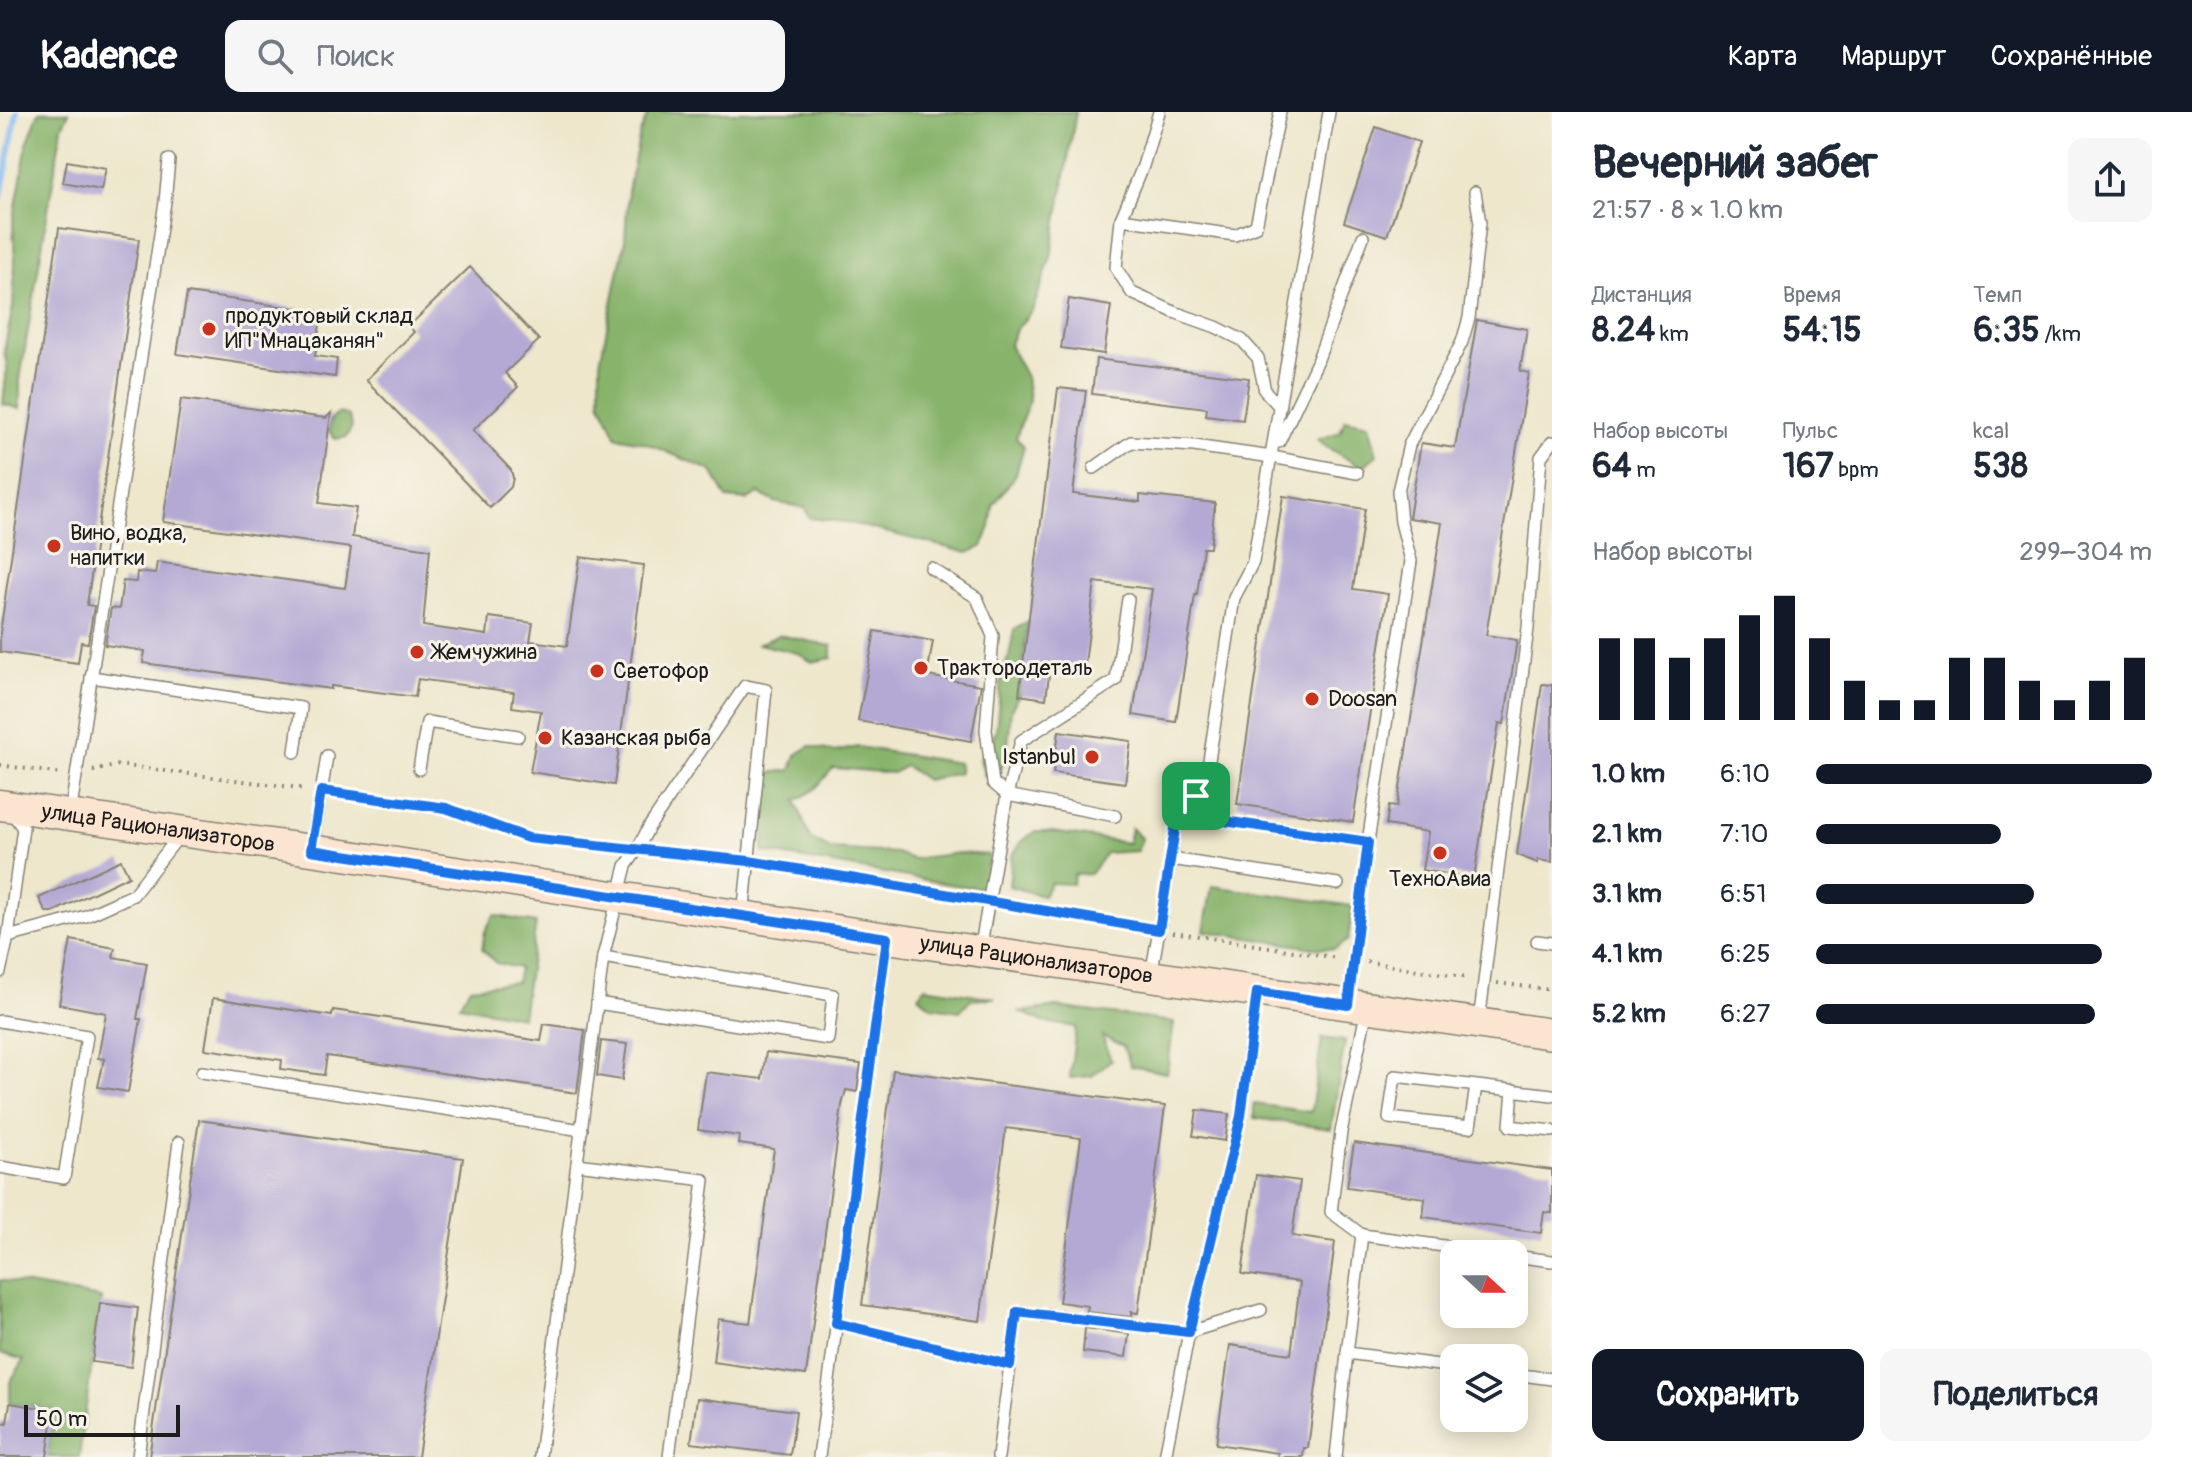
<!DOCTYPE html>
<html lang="ru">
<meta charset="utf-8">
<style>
body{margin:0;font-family:Pangolin,sans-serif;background:#f6f6f7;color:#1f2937;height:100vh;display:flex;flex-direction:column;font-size:30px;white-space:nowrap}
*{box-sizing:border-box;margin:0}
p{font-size:26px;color:#747a83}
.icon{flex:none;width:44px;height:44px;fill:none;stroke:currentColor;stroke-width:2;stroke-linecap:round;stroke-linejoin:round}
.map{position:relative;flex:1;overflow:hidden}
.details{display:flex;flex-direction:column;background:#fff;width:640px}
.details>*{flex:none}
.needle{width:52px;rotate:111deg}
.tools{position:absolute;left:1440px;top:1128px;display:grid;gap:16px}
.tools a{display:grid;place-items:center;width:88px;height:88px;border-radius:16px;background:#fff;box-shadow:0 4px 20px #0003;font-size:40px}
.scale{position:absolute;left:24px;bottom:20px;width:156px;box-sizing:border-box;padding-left:8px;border:4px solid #1c1c1c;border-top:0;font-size:22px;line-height:28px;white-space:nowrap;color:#1c1c1c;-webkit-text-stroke:6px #f7f3e8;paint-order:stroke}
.pin{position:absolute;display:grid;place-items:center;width:68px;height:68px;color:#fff;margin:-34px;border-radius:16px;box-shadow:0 4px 12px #0006}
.round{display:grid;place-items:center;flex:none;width:84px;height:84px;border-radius:16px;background:#f6f6f7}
.overview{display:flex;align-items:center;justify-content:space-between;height:136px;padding:0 40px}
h1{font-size:44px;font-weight:700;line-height:60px}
.metrics{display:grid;grid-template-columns:repeat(3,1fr);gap:12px;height:136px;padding:8px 40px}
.metrics div{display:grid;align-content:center}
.metrics b{font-size:34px;font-weight:700}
.metrics small{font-size:22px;font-weight:400}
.metrics p{font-size:22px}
.chart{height:224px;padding:16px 40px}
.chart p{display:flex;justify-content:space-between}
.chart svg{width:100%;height:144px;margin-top:8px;stroke:#111827;stroke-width:6}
.primary-button{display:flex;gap:16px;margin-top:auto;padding:16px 40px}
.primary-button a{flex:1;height:92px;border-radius:16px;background:#111827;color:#fff;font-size:32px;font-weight:700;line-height:92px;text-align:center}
.primary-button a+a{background:#f6f6f7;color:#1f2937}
ul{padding:0 40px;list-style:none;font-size:26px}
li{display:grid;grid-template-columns:128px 96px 1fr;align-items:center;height:60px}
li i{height:20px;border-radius:10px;background:#111827}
header{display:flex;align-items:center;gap:48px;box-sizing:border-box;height:112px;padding:0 40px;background:#111827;color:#fff}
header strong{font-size:38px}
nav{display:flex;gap:44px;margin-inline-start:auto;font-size:28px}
.search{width:560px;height:72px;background:#f6f6f7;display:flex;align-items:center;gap:20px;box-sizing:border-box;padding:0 28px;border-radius:16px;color:#747a83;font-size:30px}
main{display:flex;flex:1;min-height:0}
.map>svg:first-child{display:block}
.forest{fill:#87b36b;stroke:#526844;stroke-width:2}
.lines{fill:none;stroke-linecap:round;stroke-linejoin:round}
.stream{stroke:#86baf4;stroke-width:6}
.building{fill:#b4a9d4}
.service-casing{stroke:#858274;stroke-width:14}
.secondary-casing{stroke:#858274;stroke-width:33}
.path{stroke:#858274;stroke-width:4;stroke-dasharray:2 6;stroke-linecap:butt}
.service{stroke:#fff;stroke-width:11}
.secondary{stroke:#fce5d0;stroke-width:30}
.route-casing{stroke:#fff;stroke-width:16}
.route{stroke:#1a73e8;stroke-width:10}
.poi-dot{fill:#c8321e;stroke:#f7f3e8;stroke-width:3}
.labels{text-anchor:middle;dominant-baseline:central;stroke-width:6;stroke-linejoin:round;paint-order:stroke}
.poi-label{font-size:22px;fill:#1c1c1c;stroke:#f7f3e8;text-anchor:start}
.street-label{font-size:22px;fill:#1c1c1c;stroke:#f7f3e8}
</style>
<header>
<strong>Kadence</strong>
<div class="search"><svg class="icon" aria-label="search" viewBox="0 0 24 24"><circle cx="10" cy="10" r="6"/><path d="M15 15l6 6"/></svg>Поиск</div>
<nav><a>Карта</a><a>Маршрут</a><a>Сохранённые</a></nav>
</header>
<main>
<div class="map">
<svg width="1552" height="1345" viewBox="0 0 1552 1345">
<rect width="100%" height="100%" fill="#f7f3e8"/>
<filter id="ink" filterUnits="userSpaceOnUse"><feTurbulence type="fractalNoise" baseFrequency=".0125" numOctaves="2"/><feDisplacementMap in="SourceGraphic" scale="16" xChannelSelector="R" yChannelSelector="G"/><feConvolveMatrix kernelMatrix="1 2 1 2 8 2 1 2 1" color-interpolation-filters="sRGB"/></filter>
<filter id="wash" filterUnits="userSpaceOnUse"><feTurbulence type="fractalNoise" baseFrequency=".006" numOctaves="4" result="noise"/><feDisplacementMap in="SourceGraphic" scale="32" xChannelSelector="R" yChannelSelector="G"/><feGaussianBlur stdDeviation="1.8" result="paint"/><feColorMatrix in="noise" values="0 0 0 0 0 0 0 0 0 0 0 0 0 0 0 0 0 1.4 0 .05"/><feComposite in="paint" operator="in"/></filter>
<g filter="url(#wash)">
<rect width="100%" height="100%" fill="#eee7cc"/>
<g class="forest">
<path d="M 39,0 L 69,0 L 62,15 L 25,236 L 20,268 L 20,297 L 3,292 L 7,254 L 4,239 L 13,195 L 15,151 L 13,111 L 27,32 Z"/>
<path d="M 649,0 L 1076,0 L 1051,145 L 1033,197 L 1016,218 L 1009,233 L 1026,265 L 1029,288 L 1016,326 L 1024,334 L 1016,362 L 993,394 L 990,415 L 982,435 L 968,441 L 846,410 L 810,406 L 805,396 L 775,390 L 758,381 L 747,388 L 727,386 L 712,359 L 646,331 L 617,325 L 600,289 L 600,250 L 625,128 L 628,79 L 640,21 Z"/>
<path d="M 339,301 L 349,304 L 352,315 L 346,325 L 336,327 L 329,319 L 331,307 Z"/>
<path d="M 1345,307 L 1369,312 L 1377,343 L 1361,356 C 1347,345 1331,340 1317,328 L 1340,320 Z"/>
<path d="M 1028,509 L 1019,583 L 1011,598 L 1008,633 L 1010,648 L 1001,653 L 997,666 L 985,665 L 980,647 L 996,619 L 1002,557 L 1009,545 L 1014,518 Z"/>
<path d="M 779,523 L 832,534 L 832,546 L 812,550 L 797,541 L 758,532 Z"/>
<path d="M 810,634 L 834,640 L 858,635 L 958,651 L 960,661 L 926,668 L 905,654 L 893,661 L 833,656 L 815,677 L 796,689 L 810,726 L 830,737 L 896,741 L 912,747 L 959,741 L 989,743 L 984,776 L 954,773 L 763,740 L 769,661 L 791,658 L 796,643 Z"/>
<path d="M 1131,716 L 1142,727 L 1137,739 L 1106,741 L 1090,762 L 1074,763 L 1073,772 L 1051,771 L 1043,784 L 1009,774 L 1012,743 L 1022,729 L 1035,720 L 1052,720 L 1128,731 Z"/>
<path d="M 1212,774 L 1353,794 L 1348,828 L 1335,837 L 1314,836 L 1204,819 Z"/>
<path d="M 494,803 L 536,811 L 522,905 L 459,893 L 470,875 L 516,870 L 519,856 L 496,851 L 482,837 L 485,819 Z"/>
<path d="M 925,875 L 995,886 L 972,887 L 960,899 L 932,895 L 919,884 Z"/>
<path d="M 1057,895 L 1174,910 L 1167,961 L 1131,954 L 1123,934 L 1102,924 L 1111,948 L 1092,964 L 1070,966 L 1076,915 L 1043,910 L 1021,900 Z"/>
<path d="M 1322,926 L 1345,929 L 1331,1017 L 1254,1006 L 1254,992 L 1311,1000 Z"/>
<path d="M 0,1168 L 101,1186 L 79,1345 L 47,1345 L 54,1298 L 10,1291 L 10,1270 L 24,1248 L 0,1241 Z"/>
</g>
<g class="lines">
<path class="stream" d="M 0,89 L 17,0"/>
</g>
<g id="blocks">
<g class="building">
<path d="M 1376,15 L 1419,30 L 1387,124 L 1344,110 Z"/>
<path d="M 67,49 L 106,56 L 101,78 L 63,71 Z"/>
<path d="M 59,116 L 139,127 L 87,493 L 94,494 L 88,531 L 81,530 L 78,551 L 0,540 L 0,521 Z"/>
<path d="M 470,155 L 539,228 L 505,261 L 518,275 L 473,318 L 511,358 L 513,366 L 511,375 L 490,396 L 366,268 L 414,220 L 409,214 Z"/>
<path d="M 187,181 L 322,200 L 315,244 L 337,247 L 335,265 L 177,242 Z"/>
<path d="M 1069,187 L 1111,194 L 1104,242 L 1061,236 Z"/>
<path d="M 1477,208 L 1527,217 L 1520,259 L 1529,261 L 1486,523 L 1517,528 L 1504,612 L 1499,611 L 1474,766 L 1422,758 L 1428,720 L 1386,713 L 1389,694 L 1397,695 L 1442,411 L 1409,406 L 1421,331 L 1455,336 Z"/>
<path d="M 1096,247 L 1249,266 L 1243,308 L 1206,303 L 1207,296 L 1092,282 Z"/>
<path d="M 1058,276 L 1086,279 L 1073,382 L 1140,390 L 1140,383 L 1215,391 L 1210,436 L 1203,436 L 1197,483 L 1195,483 L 1176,610 L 1133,603 L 1152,477 L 1095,470 L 1084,560 L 1050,555 L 1046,587 L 1019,583 Z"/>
<path d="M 181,287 L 326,306 L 331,301 L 319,391 L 356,396 L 352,425 L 430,437 L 423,514 L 487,523 L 489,505 L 533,511 L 530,529 L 567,534 L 580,445 L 644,453 L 614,673 L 530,660 L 541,599 L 512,595 L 514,580 L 418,567 L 415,585 L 331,574 L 331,577 L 143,551 L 145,539 L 105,533 L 111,496 L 119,497 L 123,469 L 136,470 L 137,460 L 155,462 L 157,450 L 345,476 L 351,436 L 163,410 Z"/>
<path d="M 1283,384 L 1365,397 L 1353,477 L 1388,482 L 1353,710 L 1237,692 Z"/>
<path d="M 875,519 L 933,529 L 927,564 L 981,573 L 971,629 L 858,609 Z"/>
<path d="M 1542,572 L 1552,573 L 1552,750 L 1538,748 L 1538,751 L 1517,743 Z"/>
<path d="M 1059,619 L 1131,629 L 1125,671 L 1053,661 Z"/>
<path d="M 121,748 L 129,764 L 53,800 L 46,800 L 39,786 Z"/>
<path d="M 71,828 L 115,836 L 113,845 L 147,851 L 137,907 L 141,907 L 128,980 L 98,975 L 104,947 L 98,946 L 106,901 L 59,892 Z"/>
<path d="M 213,886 L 332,904 L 333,898 L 541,929 L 544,912 L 585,918 L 577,981 L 327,944 L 324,963 L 281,957 L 282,948 L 205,937 Z"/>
<path d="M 601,929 L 627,932 L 622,968 L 597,964 Z"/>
<path d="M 766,940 L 861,952 L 857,980 L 846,978 L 842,993 L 806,1263 L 713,1250 L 718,1207 L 750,1211 L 774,1037 L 738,1032 L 739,1024 L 698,1018 L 706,960 L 762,967 Z"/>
<path d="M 893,958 L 1165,994 L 1138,1201 L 1131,1200 L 1131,1205 L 1087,1200 L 1088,1194 L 1059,1190 L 1081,1026 L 1006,1016 L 980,1209 L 862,1193 Z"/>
<path d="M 1197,998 L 1229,1002 L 1225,1029 L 1193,1024 Z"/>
<path d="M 199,1008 L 463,1046 L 418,1345 L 149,1345 Z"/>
<path d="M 1354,1031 L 1552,1058 L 1552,1101 L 1544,1100 L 1541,1121 L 1423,1105 L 1425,1086 L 1347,1075 Z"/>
<path d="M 1256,1063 L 1300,1069 L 1292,1124 L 1335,1130 L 1308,1336 L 1304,1336 L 1303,1345 L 1277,1345 L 1278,1341 L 1216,1332 L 1230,1233 L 1291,1242 L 1300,1170 L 1242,1162 Z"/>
<path d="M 100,1191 L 138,1196 L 131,1255 L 92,1250 Z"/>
<path d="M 1085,1216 L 1129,1222 L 1126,1245 L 1083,1240 Z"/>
<path d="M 697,1286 L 796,1299 L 790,1343 L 691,1331 Z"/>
<path d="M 10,1291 L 54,1298 L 47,1345 L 0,1345 L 0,1310 L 7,1311 Z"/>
</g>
</g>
</g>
<g filter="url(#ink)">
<use href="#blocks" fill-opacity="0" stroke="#858274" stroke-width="2"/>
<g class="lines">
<g class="service-casing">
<g id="service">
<path d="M 1159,0 L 1143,54 L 1121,107 L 1116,156 L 1132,181 L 1174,200 L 1216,215 L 1242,228 L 1258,246 L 1265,279 L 1280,295"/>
<path d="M 1121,107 L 1235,123 L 1256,114 L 1280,0"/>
<path d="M 1279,330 L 1317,250 L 1363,125"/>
<path d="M 1094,356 L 1131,330 L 1194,334 L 1272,345 L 1357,361"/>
<path d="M 931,456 L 977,486 L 993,524 L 986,618 L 993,671 L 1007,683 L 1115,704"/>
<path d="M 91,565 L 301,596 L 295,640"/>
<path d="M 419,657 L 427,610 L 518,624"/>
<path d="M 1196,684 L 1224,709 L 1368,730"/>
<path d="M 12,701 L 23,716 L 8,825 L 86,804 L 133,783 L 179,724"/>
<path d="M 70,703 L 165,90 L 169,48"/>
<path d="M 312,738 L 327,644"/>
<path d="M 1171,747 L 1338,772"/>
<path d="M 1537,829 L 1552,831"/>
<path d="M 980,839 L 1007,683 L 1021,629 L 1116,568 L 1128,487"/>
<path d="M 0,860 L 8,825"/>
<path d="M 1151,864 L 1171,747 L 1177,704 L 1196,684 L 1208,655 L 1234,486 L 1253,450 L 1329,0"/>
<path d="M 597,891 L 828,927 L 833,883 L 603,845"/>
<path d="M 1348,892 L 1368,730 L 1411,449 L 1401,410 L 1398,379 L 1409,333 L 1462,230 L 1469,206 L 1480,111 L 1475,80"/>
<path d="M 1367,897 L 1341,1020 L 1331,1100 L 1362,1123 L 1503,1142"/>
<path d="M 0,909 L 87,924 L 64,1066 L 0,1055"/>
<path d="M 1479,910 L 1528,516 L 1541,345 L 1552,330"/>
<path d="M 202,960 L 582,1018"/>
<path d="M 1476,974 L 1470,1015 L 1389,1006 L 1395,964 L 1552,983"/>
<path d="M 1513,978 L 1510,1014 L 1552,1019"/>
<path d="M 577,1052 L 704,1068 L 669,1345"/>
<path d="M 1514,1144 L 1552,1149"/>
<path d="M 836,1211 L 1010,1253"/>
<path d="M 1347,1241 L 1454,1255"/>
<path d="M 1514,1262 L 1552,1267"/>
<path d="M 138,1345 L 179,1030"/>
<path d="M 540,1345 L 603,845 L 626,754 L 637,738 L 649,715 L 745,574 L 766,578 L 743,804"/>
<path d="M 819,1345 L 887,826"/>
<path d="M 998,1345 L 1017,1200 L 1189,1220 L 1261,1198"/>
<path d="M 1165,1345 L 1189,1220 L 1241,1004 L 1257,880"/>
<path d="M 1336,1345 L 1347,1241 L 1362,1123"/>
</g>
</g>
<g class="secondary-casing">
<g id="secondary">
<path id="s1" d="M 0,693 L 311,738 L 887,826 L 1552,922"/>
</g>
</g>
<g class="path">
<path d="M 0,653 L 61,662"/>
<path d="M 93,659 L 119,653 L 306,677"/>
<path d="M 335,681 L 446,696 L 528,726 L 623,735"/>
<path d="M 652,739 L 734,747"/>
<path d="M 763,751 L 975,787"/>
<path d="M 1004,792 L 1145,815"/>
<path d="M 1173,820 L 1338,846"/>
<path d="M 1367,850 L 1469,866"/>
<path d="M 1497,871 L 1552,878"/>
</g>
<use href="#service" class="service"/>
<use href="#secondary" class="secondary"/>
</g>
</g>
<g class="lines" filter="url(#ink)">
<g class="route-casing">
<path id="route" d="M 321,679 L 446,696 L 528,726 L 749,749 L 1159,818 L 1177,704 L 1196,684 L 1224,709 L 1368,730 L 1348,893 L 1257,880 L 1241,1004 L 1189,1220 L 1017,1200 L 1010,1253 L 836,1211 L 887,826 L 311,738 Z"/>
</g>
<use href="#route" class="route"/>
</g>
<g class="poi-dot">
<circle cx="209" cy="217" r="8"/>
<circle cx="54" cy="434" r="8"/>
<circle cx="417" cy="540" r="8"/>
<circle cx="921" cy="556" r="8"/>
<circle cx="597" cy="559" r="8"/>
<circle cx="1312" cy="587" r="8"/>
<circle cx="545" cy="626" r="8"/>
<circle cx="1092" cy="645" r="8"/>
<circle cx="1440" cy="741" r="8"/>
</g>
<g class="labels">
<g class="poi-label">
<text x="225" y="204">продуктовый склад<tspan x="225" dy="25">ИП"Мнацаканян"</tspan></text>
<text x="70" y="421">Вино, водка,<tspan x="70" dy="25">напитки</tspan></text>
<text x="433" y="540">Жемчужина</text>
<text x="937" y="556">Трактородеталь</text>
<text x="613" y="559">Светофор</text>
<text x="1328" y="587">Doosan</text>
<text x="561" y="626">Казанская рыба</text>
<text x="1076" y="645" text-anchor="end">Istanbul</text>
<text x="1440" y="767" text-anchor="middle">ТехноАвиа</text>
</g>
<g class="street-label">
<text stroke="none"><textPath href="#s1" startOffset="160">улица Рационализаторов</textPath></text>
<text stroke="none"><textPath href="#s1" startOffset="1048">улица Рационализаторов</textPath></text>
</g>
</g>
</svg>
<div class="tools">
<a><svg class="needle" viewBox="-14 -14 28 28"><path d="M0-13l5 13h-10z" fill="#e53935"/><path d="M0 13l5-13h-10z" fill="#747a83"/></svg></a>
<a><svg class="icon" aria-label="layers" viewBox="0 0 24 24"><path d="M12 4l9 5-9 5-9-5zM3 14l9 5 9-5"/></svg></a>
</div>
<div class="scale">50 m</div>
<div class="pin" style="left:1196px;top:684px;background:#1e9e55"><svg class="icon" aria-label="arrive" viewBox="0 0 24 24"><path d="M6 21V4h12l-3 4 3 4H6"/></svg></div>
</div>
<section class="details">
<div class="overview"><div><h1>Вечерний забег</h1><p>21:57 · 8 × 1.0 km</p></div><a class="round"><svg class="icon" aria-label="share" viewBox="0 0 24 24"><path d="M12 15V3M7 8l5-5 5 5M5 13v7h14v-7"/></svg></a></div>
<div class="metrics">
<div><p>Дистанция</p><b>8.24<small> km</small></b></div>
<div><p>Время</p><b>54:15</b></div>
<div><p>Темп</p><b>6:35<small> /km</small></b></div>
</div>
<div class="metrics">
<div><p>Набор высоты</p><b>64<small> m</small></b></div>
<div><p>Пульс</p><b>167<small> bpm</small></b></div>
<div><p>kcal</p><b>538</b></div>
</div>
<div class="chart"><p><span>Набор высоты</span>299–304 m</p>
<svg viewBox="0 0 160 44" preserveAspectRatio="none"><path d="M5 44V19M15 44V19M25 44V25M35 44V19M45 44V12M55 44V6M65 44V19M75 44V32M85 44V38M95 44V38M105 44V25M115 44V25M125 44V32M135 44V38M145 44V32M155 44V25"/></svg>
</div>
<ul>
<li><b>1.0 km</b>6:10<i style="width:100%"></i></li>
<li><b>2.1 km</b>7:10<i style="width:55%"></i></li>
<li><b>3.1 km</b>6:51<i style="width:65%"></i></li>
<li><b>4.1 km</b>6:25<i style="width:85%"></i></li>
<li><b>5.2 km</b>6:27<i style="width:83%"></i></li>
</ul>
<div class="primary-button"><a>Сохранить</a><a>Поделиться</a></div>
</section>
</main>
